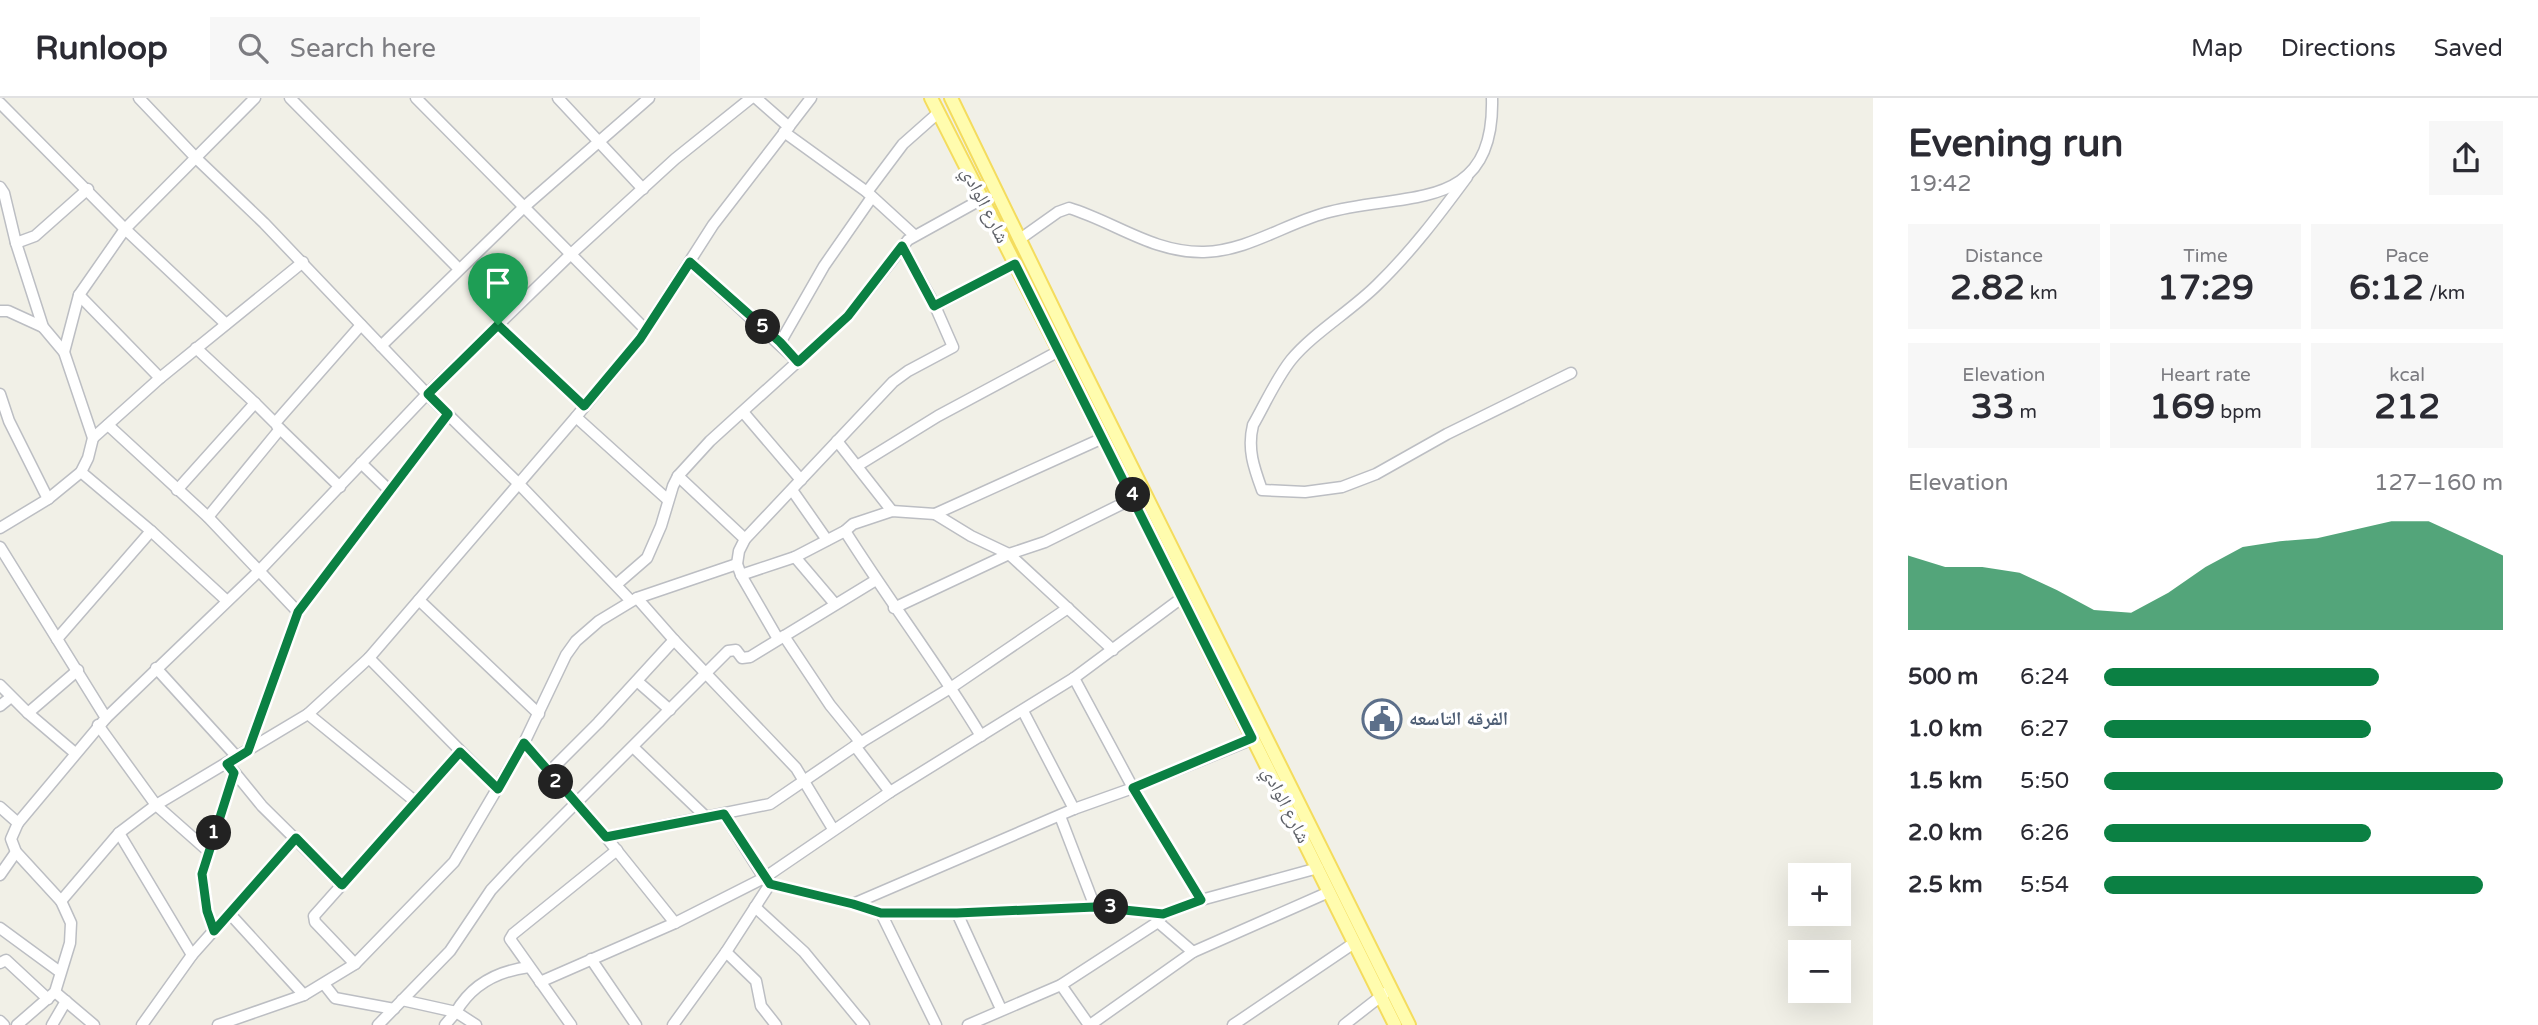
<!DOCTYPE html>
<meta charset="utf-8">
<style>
body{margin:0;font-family:"Varela Round","Noto Naskh Arabic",sans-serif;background:#f7f7f7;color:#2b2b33;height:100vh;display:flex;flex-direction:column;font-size:26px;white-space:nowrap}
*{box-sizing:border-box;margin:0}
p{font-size:23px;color:#7c7c81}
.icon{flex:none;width:38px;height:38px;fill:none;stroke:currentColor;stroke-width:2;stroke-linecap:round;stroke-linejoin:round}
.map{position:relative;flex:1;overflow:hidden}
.details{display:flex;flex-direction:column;background:#fff;width:665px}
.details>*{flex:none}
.tools{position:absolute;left:1788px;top:765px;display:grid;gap:14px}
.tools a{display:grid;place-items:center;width:63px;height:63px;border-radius:0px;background:#fff;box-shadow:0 7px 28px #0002;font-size:35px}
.pin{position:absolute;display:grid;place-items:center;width:60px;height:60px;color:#fff;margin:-72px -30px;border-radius:50% 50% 50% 0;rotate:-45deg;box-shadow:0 0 7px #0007}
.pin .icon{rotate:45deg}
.km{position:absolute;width:35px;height:35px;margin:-18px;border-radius:50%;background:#222;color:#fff;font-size:19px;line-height:35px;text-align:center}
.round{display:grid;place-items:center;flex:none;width:74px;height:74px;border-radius:0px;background:#f7f7f7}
.head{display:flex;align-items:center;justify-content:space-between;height:119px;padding:0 35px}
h1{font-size:38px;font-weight:800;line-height:52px}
.metrics{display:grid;grid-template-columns:repeat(3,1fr);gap:10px;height:119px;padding:7px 35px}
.metrics div{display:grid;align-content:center;border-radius:0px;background:#f7f7f7;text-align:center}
.metrics b{font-size:35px;font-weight:800}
.metrics small{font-size:19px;font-weight:400}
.metrics p{font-size:19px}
.chart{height:196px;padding:14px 35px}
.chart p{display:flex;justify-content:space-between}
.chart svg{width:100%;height:126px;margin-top:7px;fill:#0b8043;opacity:.7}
ul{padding:0 35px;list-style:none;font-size:23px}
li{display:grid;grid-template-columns:112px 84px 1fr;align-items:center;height:52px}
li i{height:18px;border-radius:9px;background:#0b8043}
header{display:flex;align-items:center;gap:42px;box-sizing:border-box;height:98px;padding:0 35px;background:#fff;border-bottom:2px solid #e1e1e2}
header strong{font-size:33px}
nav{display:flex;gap:38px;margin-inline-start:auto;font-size:24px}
.search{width:490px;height:63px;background:#f7f7f7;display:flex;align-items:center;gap:18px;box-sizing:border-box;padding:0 24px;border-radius:0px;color:#7c7c81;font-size:26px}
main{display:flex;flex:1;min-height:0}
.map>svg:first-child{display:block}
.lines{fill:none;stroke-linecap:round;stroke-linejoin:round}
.minor-casing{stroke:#bcbec3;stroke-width:13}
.major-casing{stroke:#f4dc5e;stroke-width:16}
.minor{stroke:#fff;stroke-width:10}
.major{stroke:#fffcae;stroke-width:12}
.route-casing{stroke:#fff;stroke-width:14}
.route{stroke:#0b8043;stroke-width:9}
.labels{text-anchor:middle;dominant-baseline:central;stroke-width:7;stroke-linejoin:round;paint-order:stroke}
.street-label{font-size:19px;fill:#5f6268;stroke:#fff}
.service-label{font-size:19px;font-weight:bold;fill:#4e5e75;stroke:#fff;text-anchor:start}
</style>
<header>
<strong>Runloop</strong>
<div class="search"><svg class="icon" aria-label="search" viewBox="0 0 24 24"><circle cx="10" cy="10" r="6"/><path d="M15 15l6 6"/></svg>Search here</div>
<nav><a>Map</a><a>Directions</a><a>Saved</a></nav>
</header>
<main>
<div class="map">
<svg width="1873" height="927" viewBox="0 0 1873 927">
<rect width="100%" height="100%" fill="#f1f0e7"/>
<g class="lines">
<g class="minor-casing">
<g id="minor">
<path d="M 139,0 L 197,61 L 264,125 L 427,296 L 518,385 L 631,503"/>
<path d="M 290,0 L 459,171"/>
<path d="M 416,0 L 646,232"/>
<path d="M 558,0 L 643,91"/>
<path d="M 756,0 L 789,29"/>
<path d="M 0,5 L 125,131 L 255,0"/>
<path d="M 784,34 L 867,94 L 914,137"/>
<path d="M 1467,79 C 1439,117 1411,154 1377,187 C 1352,212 1312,236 1291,262 C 1276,281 1265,306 1253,327 C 1247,351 1254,370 1262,392 L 1305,394 L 1342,389 L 1376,376 L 1447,336 L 1571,275"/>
<path d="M 0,89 L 4,95 L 16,145 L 43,229 L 64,254 L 93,340 L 88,360 L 81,374 L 48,401"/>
<path d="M 867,94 L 903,46 L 938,15"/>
<path d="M 1020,141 L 1058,114 L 1069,110 C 1115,124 1153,155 1204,154 C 1247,153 1285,126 1325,115 C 1404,93 1495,117 1492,0"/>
<path d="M 16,145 L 35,138 L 88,91"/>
<path d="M 690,164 L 798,264"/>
<path d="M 79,197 L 160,280"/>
<path d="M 935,208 L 1015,166"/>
<path d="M 0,213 L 8,213 L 43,229"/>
<path d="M 498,227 L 584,308"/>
<path d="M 780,245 L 824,168 L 872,99"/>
<path d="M 381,248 L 524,109 L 649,0"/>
<path d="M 196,250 L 255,305"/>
<path d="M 64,254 L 79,197 L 125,131 L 226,226"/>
<path d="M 0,296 L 9,323 L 48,401 L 0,430"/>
<path d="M 743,314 L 801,382"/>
<path d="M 576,319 L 668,402"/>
<path d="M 108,327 L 208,419 L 298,514"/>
<path d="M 277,328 L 340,389"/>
<path d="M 93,340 L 160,280 L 303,164"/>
<path d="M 837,343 L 892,413"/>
<path d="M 361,365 L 389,392"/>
<path d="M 857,368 L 938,318 L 1059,253"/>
<path d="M 678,378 L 745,441"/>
<path d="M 177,392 L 255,305 L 275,325 L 361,227"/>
<path d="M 792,392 L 827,442"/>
<path d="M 935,416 L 971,438 L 1009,456 L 1113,552"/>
<path d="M 208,419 L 280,331"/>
<path d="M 151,433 L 227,503"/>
<path d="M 845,433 C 889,503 939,568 981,638"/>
<path d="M 0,449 L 106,620 L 18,725 L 0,709"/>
<path d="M 795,459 L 835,506"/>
<path d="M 737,466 L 739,453 L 745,441 L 893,284 L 908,273 L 953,249 L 935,208 L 902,148"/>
<path d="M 741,477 L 778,541"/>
<path d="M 617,486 L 647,460 L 661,428 L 673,388 L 678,378 L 710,343 L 848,218 L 908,142 L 982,101"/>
<path d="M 637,500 L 674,542 L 796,670 L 833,731"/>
<path d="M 419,502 L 539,616"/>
<path d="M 894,510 L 1009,456 L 1045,444 L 1134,400"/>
<path d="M 784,538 L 830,607 L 861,645"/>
<path d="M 57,541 L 151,433 L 81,374"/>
<path d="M 369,560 L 498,691"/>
<path d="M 156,570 L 237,659"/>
<path d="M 1074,580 L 1133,690 L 1201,802"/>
<path d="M 637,583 L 670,612"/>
<path d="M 0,587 L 28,615 L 78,572"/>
<path d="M 0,608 L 11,599"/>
<path d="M 1023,613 L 1074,711"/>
<path d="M 28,615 L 75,655"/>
<path d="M 308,616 L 416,704"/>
<path d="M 106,620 L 260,472 L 427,296 L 570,157 L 675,61 L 751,0"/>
<path d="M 98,627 L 156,707 L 308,616 L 369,560 L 576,319 L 640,241 L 713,127 L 811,0"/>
<path d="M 524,645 L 606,739 L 675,825"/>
<path d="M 855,648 L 890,694"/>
<path d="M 633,649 L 705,718"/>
<path d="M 248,652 L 298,514 L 448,316"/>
<path d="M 227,665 L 262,708 L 342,787"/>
<path d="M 548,675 L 598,625 L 674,542"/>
<path d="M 1060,718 L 1095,809"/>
<path d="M 18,725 L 11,741 L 16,754 L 61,803 L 119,735 L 156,707 L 208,753"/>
<path d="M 119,735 L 192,857"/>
<path d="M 606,739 L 770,706 L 855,648 L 952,589 L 1068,510"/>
<path d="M 0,777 L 16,754"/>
<path d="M 770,786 L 853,806 L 881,815 L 957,815 L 1095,809 L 1163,816"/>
<path d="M 853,806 L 1074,711 L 1133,690 L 1253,641"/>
<path d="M 755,809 L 804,854 L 864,927"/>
<path d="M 881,815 L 936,927"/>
<path d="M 957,815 L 1001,911"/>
<path d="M 230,816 L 304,897"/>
<path d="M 1158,824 L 1193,854"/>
<path d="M 0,830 L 60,874"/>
<path d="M 214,833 L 207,813 L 202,776 L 234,675"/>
<path d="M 726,854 L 756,883 L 761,908 L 776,927"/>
<path d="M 591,861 L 636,927"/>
<path d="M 0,865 L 6,862 L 48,901"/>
<path d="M 355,866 L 315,824 L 314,818 L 460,654"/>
<path d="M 540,884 L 675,825 L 764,780 L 724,716"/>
<path d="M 324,886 L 335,900 L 394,911"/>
<path d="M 1061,887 L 1089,927"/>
<path d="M 55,894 L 94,927"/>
<path d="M 402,902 L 456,914 C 472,886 498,873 529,869"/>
<path d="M 0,923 L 4,927"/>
<path d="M 17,927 L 55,894 L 70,845 L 71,825 L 61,803"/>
<path d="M 52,927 L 66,903"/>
<path d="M 142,927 L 192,857 L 296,740"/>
<path d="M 218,927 L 304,897 L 355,866 L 454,764 L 524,645 L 566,557 L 576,543 L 599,523 L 637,500 L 737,466 L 741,477 L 795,459 L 845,433 L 853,426 L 892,413 L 935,416 L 1103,340"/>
<path d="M 378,927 L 450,853 L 491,792 L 519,762 L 728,553 L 736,552 L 742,560 L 750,559 L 876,482"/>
<path d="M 445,927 L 456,914 L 476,927"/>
<path d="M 571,927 L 510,841 L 513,836 L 617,752"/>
<path d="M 673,927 L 726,854 L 770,786 L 764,780 L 890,694 L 1074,580 L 1183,499"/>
<path d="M 968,927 L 1061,887 L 1158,824 L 1163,816 L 1201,802 L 1318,770"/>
<path d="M 1090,927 L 1193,854 L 1329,794"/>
<path d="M 1233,927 L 1354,845"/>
<path d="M 1344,927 L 1385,895"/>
</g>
</g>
<g class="major-casing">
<g id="major">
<path d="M 931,0 L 1126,385 L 1395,927"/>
<path d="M 951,0 L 1070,245 L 1409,927"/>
</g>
</g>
<use href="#minor" class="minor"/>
<use href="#major" class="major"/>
</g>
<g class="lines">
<g class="route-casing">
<path id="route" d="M 902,148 L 934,208 L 1015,166 L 1252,640 L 1133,690 L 1201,802 L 1163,816 L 1095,809 L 957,815 L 881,815 L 853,806 L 770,786 L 724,716 L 606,739 L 524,645 L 498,691 L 460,654 L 342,787 L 296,740 L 214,833 L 207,813 L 202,776 L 234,675 L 227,666 L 248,653 L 298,514 L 448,316 L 428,296 L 498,227 L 584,308 L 640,241 L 690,164 L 780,244 L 798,264 L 848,218 Z"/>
</g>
<use href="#route" class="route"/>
</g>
<defs>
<g id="civic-ring" transform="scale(2.0125)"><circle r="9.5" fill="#fff" stroke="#5c6f8a" stroke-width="1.5"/><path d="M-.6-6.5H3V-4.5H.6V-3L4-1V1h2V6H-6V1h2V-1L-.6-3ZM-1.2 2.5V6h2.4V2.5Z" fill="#5c6f8a"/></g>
</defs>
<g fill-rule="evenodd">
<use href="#civic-ring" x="1382" y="621"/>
</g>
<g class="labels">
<g class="street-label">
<text transform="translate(985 107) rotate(63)">شارع الوادي</text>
<text transform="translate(1286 707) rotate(63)">شارع الوادي</text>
</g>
<g class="service-label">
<text x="1409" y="621">الفرقه التاسعه</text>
</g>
</g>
</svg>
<div class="tools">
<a>+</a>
<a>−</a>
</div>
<div class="pin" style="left:498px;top:227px;background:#1e9e55"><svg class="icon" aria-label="arrive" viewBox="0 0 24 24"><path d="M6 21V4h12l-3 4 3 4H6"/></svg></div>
<b class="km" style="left:214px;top:735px">1</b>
<b class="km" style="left:556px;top:684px">2</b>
<b class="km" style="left:1111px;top:809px">3</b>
<b class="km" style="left:1133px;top:397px">4</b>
<b class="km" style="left:763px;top:229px">5</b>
</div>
<section class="details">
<div class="head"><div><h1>Evening run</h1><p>19:42</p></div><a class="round"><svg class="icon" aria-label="share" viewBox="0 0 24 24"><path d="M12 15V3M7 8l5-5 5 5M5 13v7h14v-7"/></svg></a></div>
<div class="metrics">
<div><p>Distance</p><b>2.82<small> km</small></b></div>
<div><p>Time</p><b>17:29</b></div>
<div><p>Pace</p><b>6:12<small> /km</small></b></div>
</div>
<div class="metrics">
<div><p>Elevation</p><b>33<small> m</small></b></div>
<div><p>Heart rate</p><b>169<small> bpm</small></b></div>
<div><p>kcal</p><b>212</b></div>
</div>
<div class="chart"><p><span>Elevation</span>127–160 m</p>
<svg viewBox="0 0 160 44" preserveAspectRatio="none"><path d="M0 44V18L10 22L20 22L30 24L40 30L50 37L60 38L70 31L80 22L90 15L100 13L110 12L120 9L130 6L140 6L150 12L160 18V44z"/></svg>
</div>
<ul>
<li><b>500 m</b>6:24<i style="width:69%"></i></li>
<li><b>1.0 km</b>6:27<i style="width:67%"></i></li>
<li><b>1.5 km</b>5:50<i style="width:100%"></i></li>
<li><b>2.0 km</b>6:26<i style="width:67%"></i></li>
<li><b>2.5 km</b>5:54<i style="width:95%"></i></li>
</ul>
</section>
</main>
